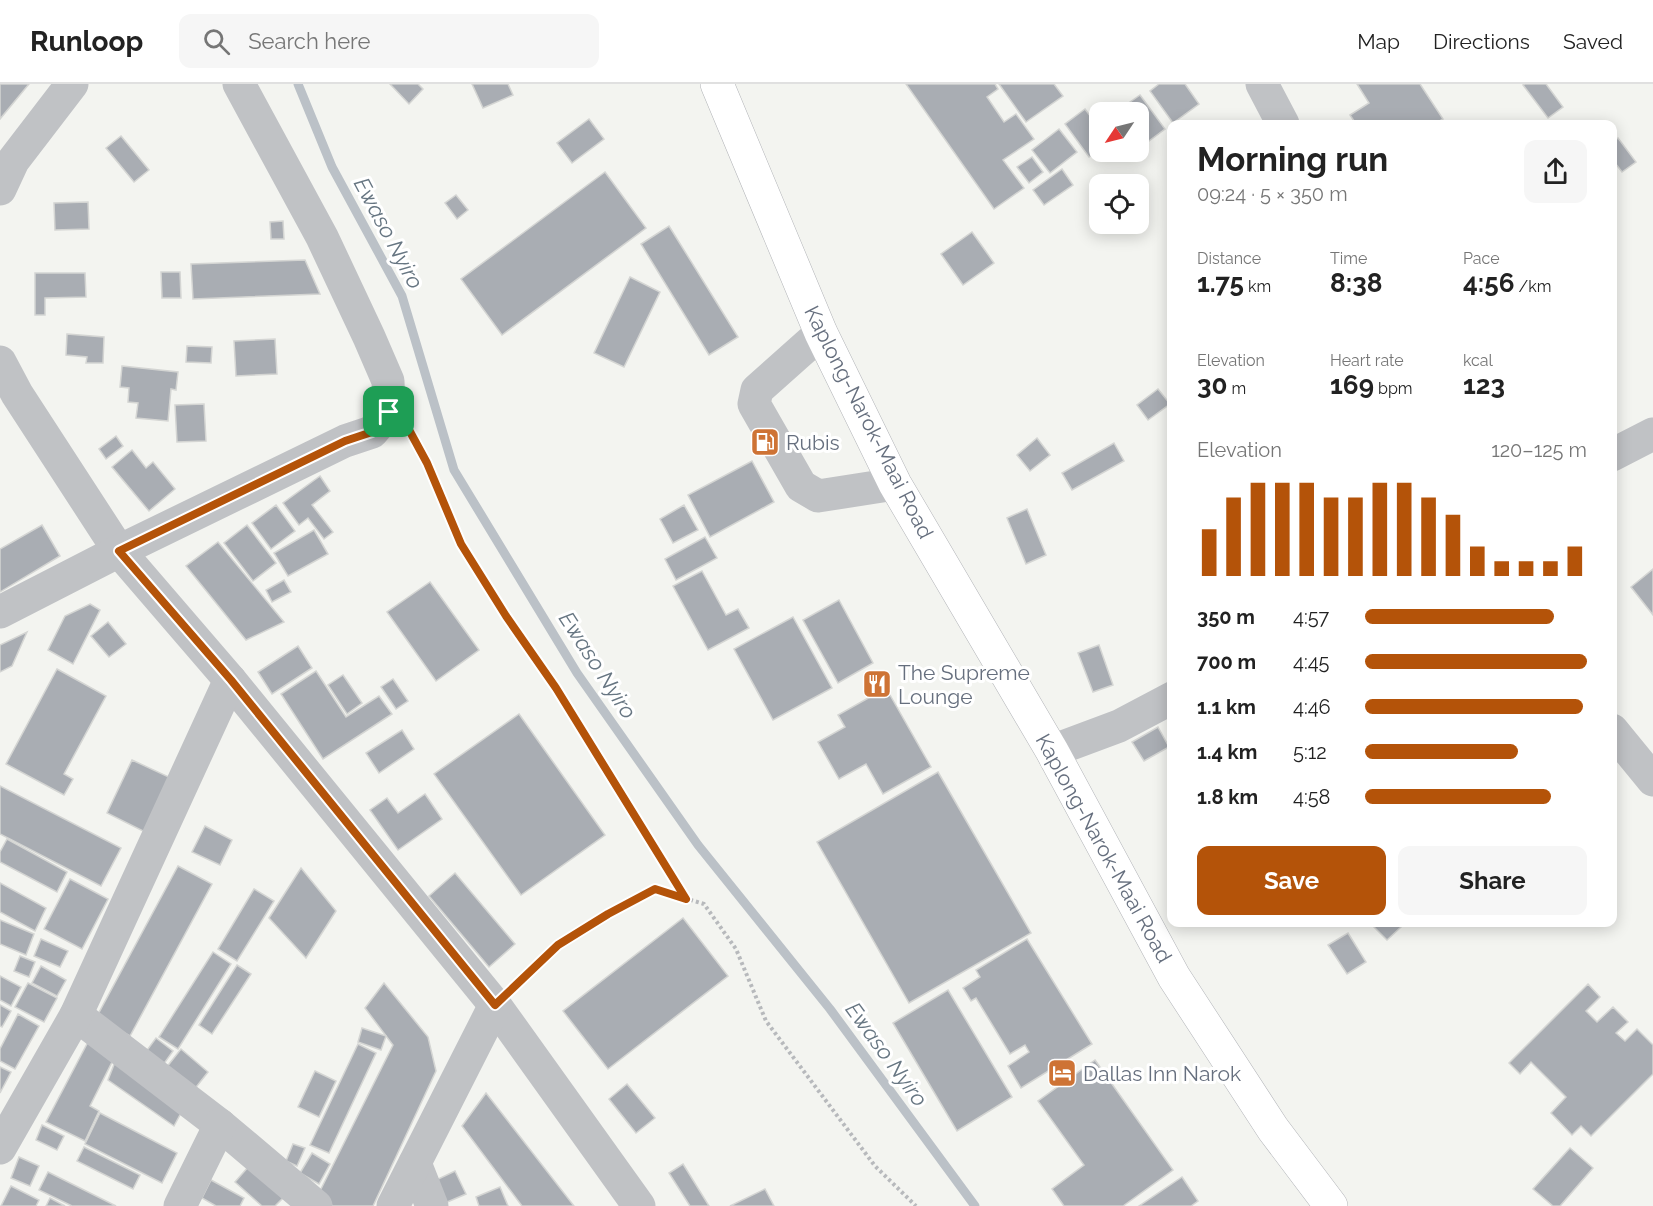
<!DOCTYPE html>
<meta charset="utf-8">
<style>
body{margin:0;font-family:Raleway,sans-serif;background:#f6f6f6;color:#222;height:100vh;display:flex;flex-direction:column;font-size:22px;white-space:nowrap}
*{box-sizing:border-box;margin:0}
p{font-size:20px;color:#767676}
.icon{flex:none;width:33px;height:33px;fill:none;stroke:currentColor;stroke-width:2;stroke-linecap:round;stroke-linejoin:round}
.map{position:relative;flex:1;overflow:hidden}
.side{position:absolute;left:1167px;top:36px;width:450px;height:807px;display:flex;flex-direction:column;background:#fff;border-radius:12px;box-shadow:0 3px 15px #0003}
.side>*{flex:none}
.needle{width:39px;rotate:235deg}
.fabs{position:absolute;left:1089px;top:18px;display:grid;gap:12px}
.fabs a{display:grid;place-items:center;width:60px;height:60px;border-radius:12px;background:#fff;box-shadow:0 3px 15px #0003;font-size:30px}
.pin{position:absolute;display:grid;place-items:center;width:51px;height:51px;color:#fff;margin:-26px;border-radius:12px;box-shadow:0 3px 9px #0006}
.round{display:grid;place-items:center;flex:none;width:63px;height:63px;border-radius:12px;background:#f6f6f6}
.summary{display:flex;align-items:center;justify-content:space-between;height:102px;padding:0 30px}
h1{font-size:33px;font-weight:700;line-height:45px}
.figures{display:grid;grid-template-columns:repeat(3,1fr);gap:9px;height:102px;padding:6px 30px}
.figures div{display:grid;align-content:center}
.figures b{font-size:26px;font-weight:700}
.figures small{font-size:16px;font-weight:400}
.figures p{font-size:16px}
.chart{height:168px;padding:12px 30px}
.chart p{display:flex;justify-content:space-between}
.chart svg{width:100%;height:108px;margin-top:6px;stroke:#b45309;stroke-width:6}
.primary-button{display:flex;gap:12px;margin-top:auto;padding:12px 30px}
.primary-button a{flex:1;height:69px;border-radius:12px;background:#b45309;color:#fff;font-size:24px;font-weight:700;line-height:69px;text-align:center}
.primary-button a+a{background:#f6f6f6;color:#222}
ul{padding:0 30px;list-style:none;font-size:20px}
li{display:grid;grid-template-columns:96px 72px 1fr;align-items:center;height:45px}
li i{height:15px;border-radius:8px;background:#b45309}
header{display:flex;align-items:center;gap:36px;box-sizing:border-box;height:84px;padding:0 30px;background:#fff;border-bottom:2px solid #e0e0e0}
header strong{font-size:28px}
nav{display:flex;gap:33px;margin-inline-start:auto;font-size:21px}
.search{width:420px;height:54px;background:#f6f6f6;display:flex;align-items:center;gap:15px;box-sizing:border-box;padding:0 21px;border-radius:12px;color:#767676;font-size:22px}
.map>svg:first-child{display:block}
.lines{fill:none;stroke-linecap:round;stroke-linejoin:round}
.stream{stroke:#bbc1c7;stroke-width:9}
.building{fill:#a9adb3;stroke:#d4d5d3;stroke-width:1.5}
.highway-casing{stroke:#b2b4b8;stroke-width:34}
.path{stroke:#b7b9bc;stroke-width:4;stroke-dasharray:3 3;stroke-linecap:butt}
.minor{stroke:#c0c2c5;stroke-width:33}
.highway{stroke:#fff;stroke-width:33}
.route-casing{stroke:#fff;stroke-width:12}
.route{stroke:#b45309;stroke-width:8}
.labels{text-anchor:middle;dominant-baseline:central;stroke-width:6;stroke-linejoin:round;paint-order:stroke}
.street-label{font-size:21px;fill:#666f7e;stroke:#fff}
.poi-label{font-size:21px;fill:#666f7e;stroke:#fff;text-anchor:start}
.water-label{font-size:22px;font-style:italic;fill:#677682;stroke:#fff}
</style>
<header>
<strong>Runloop</strong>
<div class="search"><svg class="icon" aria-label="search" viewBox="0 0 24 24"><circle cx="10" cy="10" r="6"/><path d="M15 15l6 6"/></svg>Search here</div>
<nav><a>Map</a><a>Directions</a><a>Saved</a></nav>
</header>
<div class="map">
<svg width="1653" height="1122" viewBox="0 0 1653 1122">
<rect width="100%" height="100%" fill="#f3f4f0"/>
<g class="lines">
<path class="stream" d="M 298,0 L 332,83 L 402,212 L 454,386 L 577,589 L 698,761 L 830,925 L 975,1122"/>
</g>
<g class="building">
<path d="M 0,0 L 29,0 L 0,35 Z"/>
<path d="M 390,0 L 418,0 L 423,5 L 409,20 Z"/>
<path d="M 472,0 L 508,0 L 513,11 L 483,24 Z"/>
<path d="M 906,0 L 995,0 L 998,5 L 987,13 L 1004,38 L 1016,30 L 1034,55 L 1003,76 L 1024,104 L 994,125 Z"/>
<path d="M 999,0 L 1054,0 L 1063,12 L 1026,38 Z"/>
<path d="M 1159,0 L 1185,0 L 1199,20 L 1173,39 L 1150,7 Z"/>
<path d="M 1357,0 L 1420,0 L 1443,35 L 1435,40 L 1356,40 L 1350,31 L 1369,19 Z"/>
<path d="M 1525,0 L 1546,0 L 1563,23 L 1548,34 L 1523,1 Z"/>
<path d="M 1140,11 L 1165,45 L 1138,65 L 1138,28 L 1116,28 Z"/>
<path d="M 1085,25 L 1100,45 L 1100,65 L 1089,73 L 1065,40 Z"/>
<path d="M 589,35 L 604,55 L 572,79 L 557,59 Z"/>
<path d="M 1059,45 L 1077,68 L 1050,89 L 1032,66 Z"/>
<path d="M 121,52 L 149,86 L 134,98 L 106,64 Z"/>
<path d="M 1618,54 L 1636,78 L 1622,88 L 1612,75 L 1612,59 Z"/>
<path d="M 1032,73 L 1043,88 L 1029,99 L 1017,83 Z"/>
<path d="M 1062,85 L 1073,101 L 1044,121 L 1033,106 Z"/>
<path d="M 605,88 L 646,144 L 502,251 L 461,195 Z"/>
<path d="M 456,111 L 468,126 L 457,135 L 445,119 Z"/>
<path d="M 88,118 L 89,145 L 55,146 L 54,119 Z"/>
<path d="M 283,137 L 284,155 L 271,155 L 270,138 Z"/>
<path d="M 669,142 L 738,253 L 709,271 L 641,160 Z"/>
<path d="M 972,148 L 994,179 L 963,201 L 941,170 Z"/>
<path d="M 305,176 L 320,210 L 193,215 L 191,180 Z"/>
<path d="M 161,188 L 180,188 L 181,214 L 162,214 Z"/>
<path d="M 35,189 L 85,189 L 86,213 L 45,214 L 45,231 L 35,231 Z"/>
<path d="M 630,193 L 660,208 L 624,283 L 594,269 Z"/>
<path d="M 67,250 L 104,253 L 103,279 L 86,279 L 87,273 L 66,271 Z"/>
<path d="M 275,255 L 277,290 L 236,292 L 234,257 Z"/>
<path d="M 187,262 L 212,263 L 211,279 L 186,278 Z"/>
<path d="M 122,282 L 178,288 L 176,306 L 171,305 L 168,337 L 136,334 L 138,319 L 128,318 L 129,304 L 120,303 Z"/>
<path d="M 1158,305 L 1170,320 L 1148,336 L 1137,321 Z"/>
<path d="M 204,320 L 206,357 L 177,358 L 175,321 Z"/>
<path d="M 116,352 L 123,362 L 106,375 L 99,365 Z"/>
<path d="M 1037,354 L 1050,371 L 1030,387 L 1017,371 Z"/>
<path d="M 1114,359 L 1124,377 L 1072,406 L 1062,389 Z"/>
<path d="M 132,366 L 146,384 L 153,378 L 175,405 L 149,427 L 112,383 Z"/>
<path d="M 752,377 L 774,418 L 710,453 L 688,411 Z"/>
<path d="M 320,392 L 330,407 L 312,421 L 333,448 L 324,455 L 308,434 L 299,441 L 283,419 Z"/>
<path d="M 276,421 L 295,447 L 271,465 L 252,439 Z"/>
<path d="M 684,421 L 698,446 L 673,459 L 660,435 Z"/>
<path d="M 1027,425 L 1046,471 L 1026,480 L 1007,434 Z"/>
<path d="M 42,441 L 60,472 L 0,508 L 0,465 Z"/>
<path d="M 247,441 L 276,479 L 253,497 L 224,459 Z"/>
<path d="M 314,446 L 328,470 L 288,492 L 274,469 Z"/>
<path d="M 705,453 L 717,474 L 676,496 L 665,475 Z"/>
<path d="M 218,458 L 284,538 L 246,556 L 186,482 Z"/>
<path d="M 1653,485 L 1653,531 L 1631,503 Z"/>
<path d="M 702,487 L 726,531 L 738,525 L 749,544 L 708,566 L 673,502 Z"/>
<path d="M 284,496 L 291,508 L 272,518 L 266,506 Z"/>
<path d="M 430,498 L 479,566 L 436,597 L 387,528 Z"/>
<path d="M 839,516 L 873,579 L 838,599 L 803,536 Z"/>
<path d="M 90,520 L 100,526 L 73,580 L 48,566 L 65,532 Z"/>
<path d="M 793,533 L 832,604 L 773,636 L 734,565 Z"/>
<path d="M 108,538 L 126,560 L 109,573 L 91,552 Z"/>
<path d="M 27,548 L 12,582 L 0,588 L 0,561 Z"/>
<path d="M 1099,561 L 1113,601 L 1093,608 L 1078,569 Z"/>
<path d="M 298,562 L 312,584 L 272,610 L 258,588 Z"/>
<path d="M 57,585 L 106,612 L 64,690 L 73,695 L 64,711 L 6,680 Z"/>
<path d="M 316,587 L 346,633 L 379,612 L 392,630 L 323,675 L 281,610 Z"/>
<path d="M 343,591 L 362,619 L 347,630 L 328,601 Z"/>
<path d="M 393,595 L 408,617 L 396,625 L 381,603 Z"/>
<path d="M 886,604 L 931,683 L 883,710 L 866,680 L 839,695 L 818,658 L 845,643 L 838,631 Z"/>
<path d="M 519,630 L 605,751 L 521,811 L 434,690 Z"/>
<path d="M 1158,643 L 1169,663 L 1144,677 L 1132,658 Z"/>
<path d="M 402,646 L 414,665 L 379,689 L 366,669 Z"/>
<path d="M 132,676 L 171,694 L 145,748 L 107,729 Z"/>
<path d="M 938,688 L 1031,849 L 909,919 L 817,758 Z"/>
<path d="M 0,702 L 121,764 L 101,802 L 0,750 Z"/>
<path d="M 425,710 L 442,735 L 398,766 L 370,726 L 387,714 L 398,729 Z"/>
<path d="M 205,742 L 232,756 L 220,781 L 192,768 Z"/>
<path d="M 7,755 L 67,788 L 57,808 L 0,778 L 0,768 Z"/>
<path d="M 178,782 L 212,800 L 130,952 L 96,934 Z"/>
<path d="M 301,784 L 336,827 L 306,874 L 269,834 Z"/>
<path d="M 455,789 L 515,860 L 489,883 L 429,812 Z"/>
<path d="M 70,795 L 108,815 L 82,865 L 44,845 Z"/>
<path d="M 0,799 L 46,824 L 35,847 L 0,828 Z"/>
<path d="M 254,805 L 274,817 L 237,877 L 218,865 Z"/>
<path d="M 683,834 L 728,892 L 608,985 L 563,927 Z"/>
<path d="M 0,836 L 34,850 L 26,871 L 0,860 Z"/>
<path d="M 1369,838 L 1396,838 L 1401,843 L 1387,856 Z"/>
<path d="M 1348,849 L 1366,878 L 1347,890 L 1328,861 Z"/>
<path d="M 41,855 L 68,867 L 60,883 L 34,872 Z"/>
<path d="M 1027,855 L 1092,960 L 1021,1004 L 1008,982 L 1029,968 L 1025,961 L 1010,970 L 976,914 L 971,917 L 963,904 L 980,893 L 976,886 Z"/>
<path d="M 213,868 L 231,880 L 178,965 L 159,953 Z"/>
<path d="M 20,872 L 35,878 L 29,893 L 14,887 Z"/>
<path d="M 237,881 L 251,890 L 212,950 L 199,941 Z"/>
<path d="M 41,882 L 66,896 L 57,912 L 32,899 Z"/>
<path d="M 0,892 L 21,903 L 11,922 L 0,916 Z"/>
<path d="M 28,899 L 57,914 L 44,938 L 15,923 Z"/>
<path d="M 384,899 L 428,953 L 436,987 L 373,1122 L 333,1122 L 318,1111 L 393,961 L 365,924 Z"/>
<path d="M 1588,900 L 1600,913 L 1586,927 L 1597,938 L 1613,923 L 1628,938 L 1616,949 L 1625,957 L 1637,945 L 1653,961 L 1653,990 L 1591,1052 L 1581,1042 L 1572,1051 L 1551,1029 L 1566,1013 L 1531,978 L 1520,990 L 1509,979 Z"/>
<path d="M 948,906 L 1012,1013 L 957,1047 L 893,939 Z"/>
<path d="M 0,921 L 11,927 L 2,943 L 0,942 Z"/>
<path d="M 18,930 L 39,942 L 15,985 L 0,977 L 0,965 Z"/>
<path d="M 362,944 L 386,952 L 381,966 L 358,958 Z"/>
<path d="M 156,954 L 173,967 L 163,981 L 145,969 Z"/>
<path d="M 88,958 L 115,972 L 90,1022 L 99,1027 L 85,1057 L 46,1038 Z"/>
<path d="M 358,960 L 376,969 L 329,1069 L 310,1061 Z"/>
<path d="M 181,965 L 208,988 L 193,1007 L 166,984 Z"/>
<path d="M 1095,976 L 1173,1086 L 1123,1122 L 1064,1122 L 1052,1105 L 1084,1081 L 1038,1017 Z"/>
<path d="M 115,978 L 182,1027 L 174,1042 L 108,996 Z"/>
<path d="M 0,983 L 11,988 L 0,1009 Z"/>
<path d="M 315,987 L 336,997 L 319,1033 L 298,1023 Z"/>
<path d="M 627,1000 L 655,1034 L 636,1049 L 609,1015 Z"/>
<path d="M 486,1009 L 574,1122 L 522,1122 L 462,1042 Z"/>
<path d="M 100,1029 L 177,1069 L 162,1099 L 85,1060 Z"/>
<path d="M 42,1041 L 64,1052 L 57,1066 L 36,1056 Z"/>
<path d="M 293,1060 L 305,1064 L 297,1082 L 286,1077 Z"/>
<path d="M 84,1063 L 140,1091 L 133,1105 L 77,1077 Z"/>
<path d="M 1570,1064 L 1593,1084 L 1560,1122 L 1553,1122 L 1533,1105 Z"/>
<path d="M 312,1069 L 330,1080 L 319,1100 L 300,1089 Z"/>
<path d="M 19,1073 L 39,1082 L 30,1102 L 11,1094 Z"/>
<path d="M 683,1080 L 709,1122 L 690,1122 L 669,1089 Z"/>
<path d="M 249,1082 L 284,1113 L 275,1122 L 262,1122 L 235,1098 Z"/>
<path d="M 455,1087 L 466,1110 L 445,1119 L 434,1097 Z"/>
<path d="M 48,1088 L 116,1122 L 72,1122 L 39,1106 Z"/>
<path d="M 1182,1093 L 1198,1117 L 1191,1122 L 1139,1122 Z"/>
<path d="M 211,1096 L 244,1114 L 240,1122 L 216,1122 L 202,1114 Z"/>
<path d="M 11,1102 L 39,1116 L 36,1122 L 1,1122 Z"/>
<path d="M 500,1103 L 508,1122 L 479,1122 L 476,1113 Z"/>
<path d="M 765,1105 L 774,1122 L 730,1122 Z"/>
<path d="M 50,1114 L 65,1122 L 46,1122 Z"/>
</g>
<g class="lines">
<g class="highway-casing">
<path id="highway" d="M 717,0 L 821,249 L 895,400 L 1052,667 L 1174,893 L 1273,1045 L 1331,1122"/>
</g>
<g class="path">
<path d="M 412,351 L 427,379 L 461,460 L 505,532 L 556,604 L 685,814"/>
<path d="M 518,899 L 558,861 L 607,830 L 655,805 L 704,820 L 736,865 L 766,937 L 875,1082 L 916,1122"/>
</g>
<g class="minor">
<path d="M 1262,0 L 1283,40"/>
<path d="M 0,105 L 13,77 L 72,0"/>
<path d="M 821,249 L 757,306 L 754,320 L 801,402 L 818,412 L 895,400"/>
<path d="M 0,278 L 17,310 L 119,467 L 230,596 L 495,921 L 639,1122"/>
<path d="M 1612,371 L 1653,350"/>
<path d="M 0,528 L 119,467 L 345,357 L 372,348 L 389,328 L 388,297 L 369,253 L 322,153 L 239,0"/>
<path d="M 1612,646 L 1653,696"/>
<path d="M 1052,667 L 1119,642 L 1172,614"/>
<path d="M 76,931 L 220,1041 L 316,1122"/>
<path d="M 0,1064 L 76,931 L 230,596"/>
<path d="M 415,1079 L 432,1122"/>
<path d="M 180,1122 L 220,1041"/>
<path d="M 393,1122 L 495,921"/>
</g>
<use href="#highway" class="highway"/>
</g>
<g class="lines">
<g class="route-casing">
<path id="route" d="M 389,328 L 408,344 L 427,379 L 461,460 L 506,532 L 556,604 L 686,815 L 655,805 L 608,830 L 558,861 L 495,921 L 231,596 L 119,467 L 345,357 L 372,348 Z"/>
</g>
<use href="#route" class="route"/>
</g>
<defs>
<g id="fuel-square" transform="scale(1.5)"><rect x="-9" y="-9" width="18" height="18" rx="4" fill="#ce7335" stroke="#fff"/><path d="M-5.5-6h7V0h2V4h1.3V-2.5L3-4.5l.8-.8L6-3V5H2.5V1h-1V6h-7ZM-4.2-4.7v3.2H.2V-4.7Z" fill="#fff"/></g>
<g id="restaurant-square" transform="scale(1.5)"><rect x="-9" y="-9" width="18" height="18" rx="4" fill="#ce7335" stroke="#fff"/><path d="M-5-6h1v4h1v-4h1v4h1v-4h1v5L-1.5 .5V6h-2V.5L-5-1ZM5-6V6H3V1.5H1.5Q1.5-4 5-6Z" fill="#fff"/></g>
<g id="hotel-square" transform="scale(1.5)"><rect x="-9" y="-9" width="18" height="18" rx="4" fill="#ce7335" stroke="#fff"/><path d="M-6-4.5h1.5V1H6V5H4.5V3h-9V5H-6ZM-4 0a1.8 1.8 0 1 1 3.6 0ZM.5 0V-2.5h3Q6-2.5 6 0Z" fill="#fff"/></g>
</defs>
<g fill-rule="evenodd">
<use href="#fuel-square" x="765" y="358"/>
<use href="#restaurant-square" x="877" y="600"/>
<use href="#hotel-square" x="1062" y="989"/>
</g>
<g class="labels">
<g class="street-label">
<text transform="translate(869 338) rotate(63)">Kaplong-Narok-Maai Road</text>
<text transform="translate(1104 764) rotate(61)">Kaplong-Narok-Maai Road</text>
</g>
<g class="poi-label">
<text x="786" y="358">Rubis</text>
<text x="898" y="588">The Supreme<tspan x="898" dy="24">Lounge</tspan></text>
<text x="1083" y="989">Dallas Inn Narok</text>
</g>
<g class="water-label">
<text transform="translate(389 149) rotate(62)">Ewaso Nyiro</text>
<text transform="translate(598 581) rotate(57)">Ewaso Nyiro</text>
<text transform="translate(887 970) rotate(54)">Ewaso Nyiro</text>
</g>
</g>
</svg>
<div class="fabs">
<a><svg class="needle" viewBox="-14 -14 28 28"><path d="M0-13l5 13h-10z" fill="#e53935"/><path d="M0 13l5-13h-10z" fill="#767676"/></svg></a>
<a><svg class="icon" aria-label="locate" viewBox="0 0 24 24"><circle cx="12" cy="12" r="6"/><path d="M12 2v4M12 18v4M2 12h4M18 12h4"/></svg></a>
</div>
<div class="pin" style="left:389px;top:328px;background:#1e9e55"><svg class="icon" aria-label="arrive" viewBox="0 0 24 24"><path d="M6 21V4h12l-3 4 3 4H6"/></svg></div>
<section class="side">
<div class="summary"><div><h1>Morning run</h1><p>09:24 · 5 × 350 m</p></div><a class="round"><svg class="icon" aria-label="share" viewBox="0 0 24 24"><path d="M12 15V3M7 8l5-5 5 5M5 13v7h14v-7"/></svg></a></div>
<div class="figures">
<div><p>Distance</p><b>1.75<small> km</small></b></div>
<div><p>Time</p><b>8:38</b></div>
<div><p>Pace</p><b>4:56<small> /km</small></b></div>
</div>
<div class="figures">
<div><p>Elevation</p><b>30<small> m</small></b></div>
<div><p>Heart rate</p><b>169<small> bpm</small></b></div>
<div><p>kcal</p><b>123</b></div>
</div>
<div class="chart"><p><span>Elevation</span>120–125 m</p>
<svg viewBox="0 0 160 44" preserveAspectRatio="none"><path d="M5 44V25M15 44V12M25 44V6M35 44V6M45 44V6M55 44V12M65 44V12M75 44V6M85 44V6M95 44V12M105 44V19M115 44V32M125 44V38M135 44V38M145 44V38M155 44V32"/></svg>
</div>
<ul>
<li><b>350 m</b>4:57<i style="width:85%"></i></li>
<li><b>700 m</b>4:45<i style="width:100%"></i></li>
<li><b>1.1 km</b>4:46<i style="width:98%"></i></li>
<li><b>1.4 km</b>5:12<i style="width:69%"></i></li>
<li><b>1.8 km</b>4:58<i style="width:84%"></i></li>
</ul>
<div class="primary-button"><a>Save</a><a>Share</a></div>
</section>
</div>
